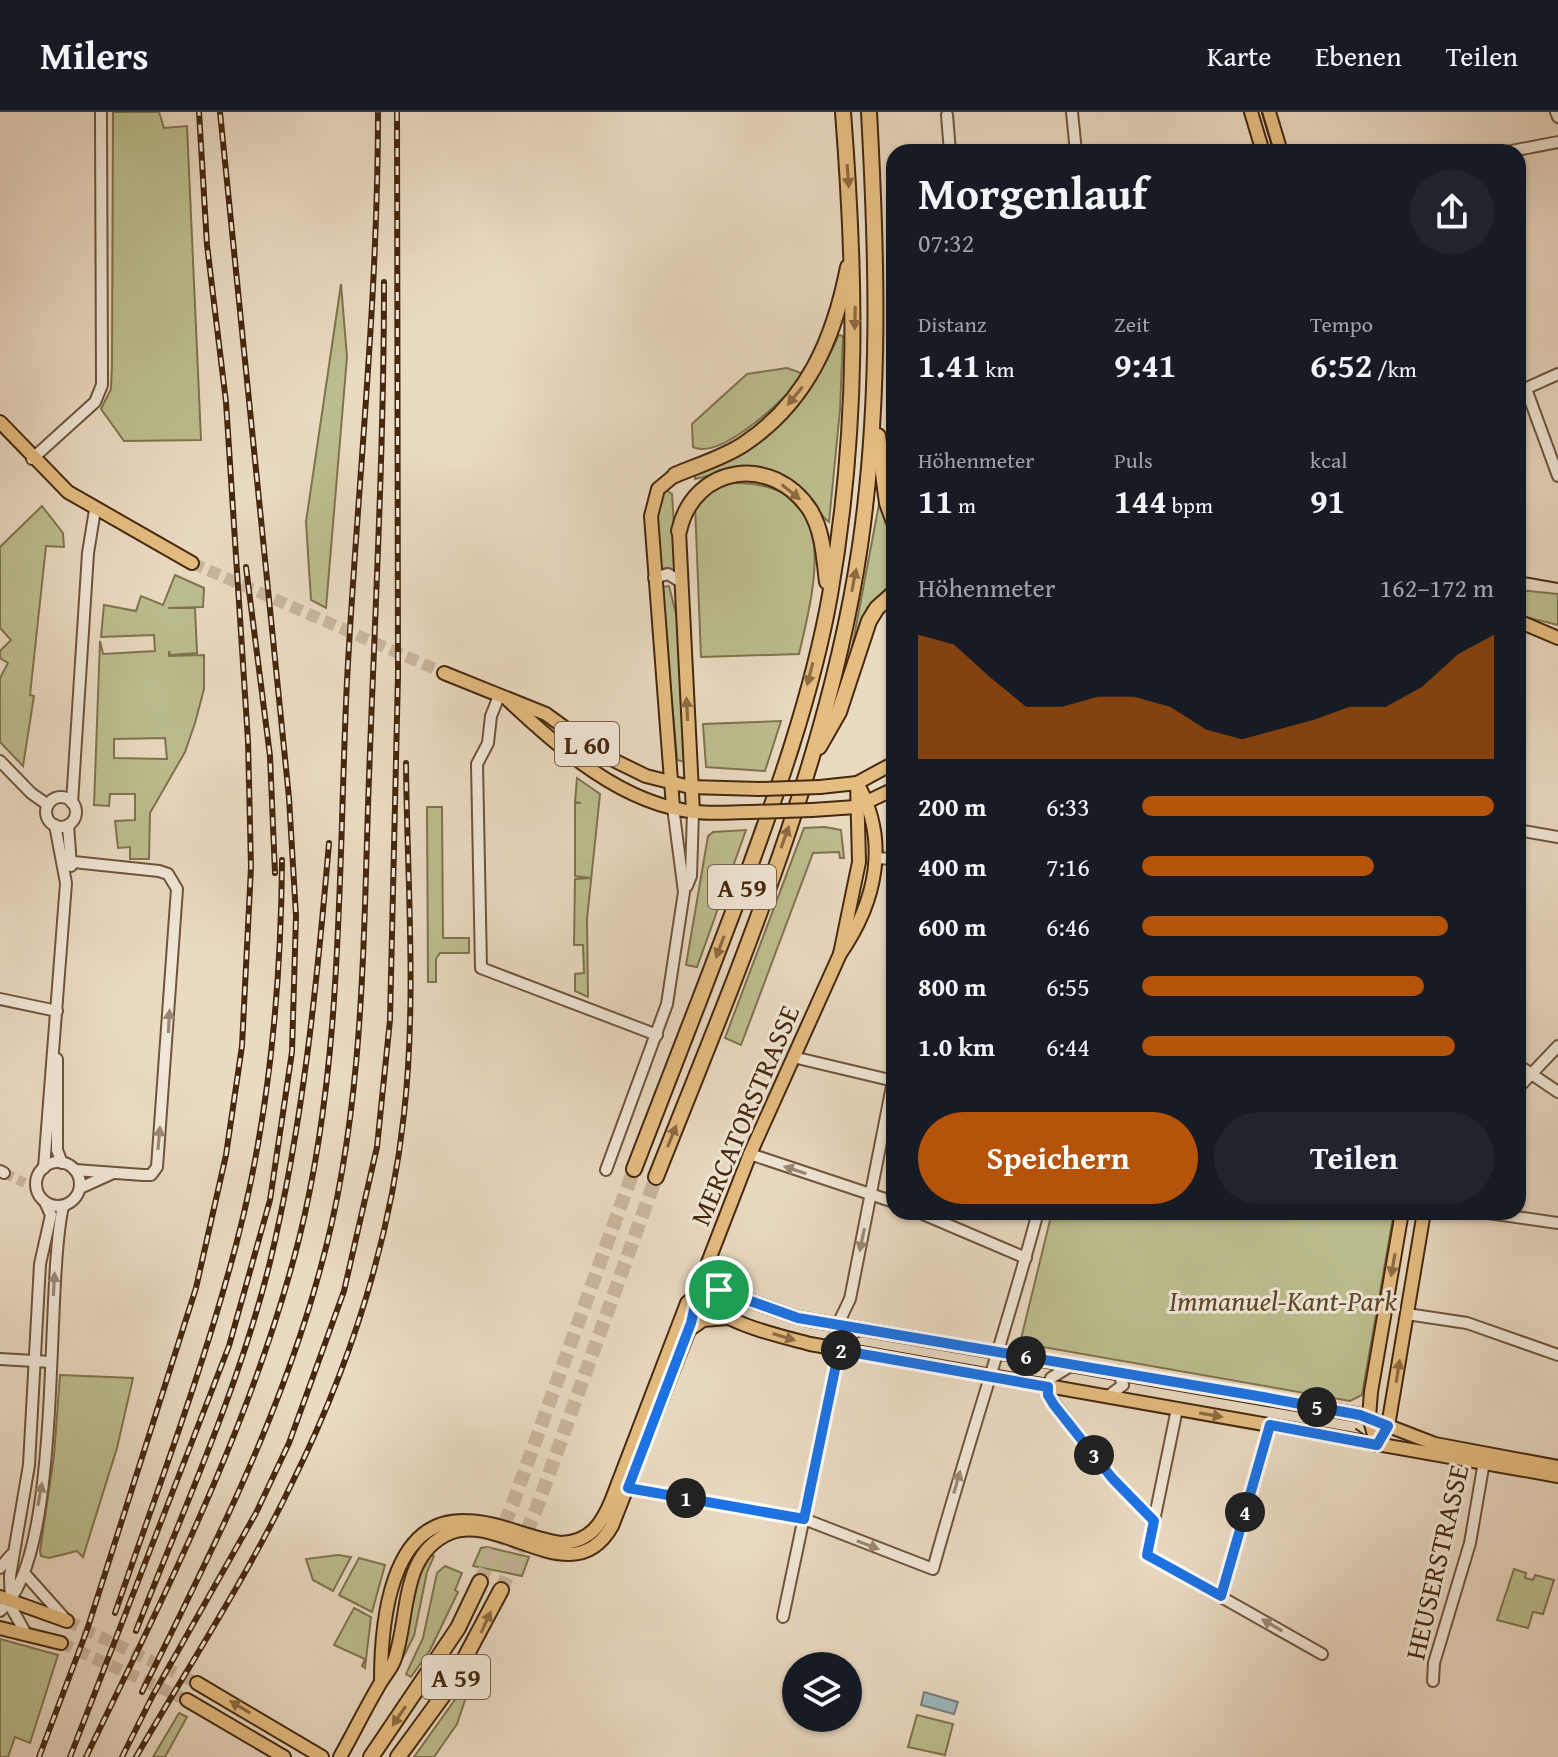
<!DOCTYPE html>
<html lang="de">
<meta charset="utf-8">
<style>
body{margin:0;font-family:"Gentium Book Plus",serif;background:#20242c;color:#f1f3f6;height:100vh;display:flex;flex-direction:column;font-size:30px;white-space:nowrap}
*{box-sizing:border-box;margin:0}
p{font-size:26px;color:#9ea1a6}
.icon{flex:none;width:44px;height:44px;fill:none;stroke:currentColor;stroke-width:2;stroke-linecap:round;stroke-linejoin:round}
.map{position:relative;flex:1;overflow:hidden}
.drawer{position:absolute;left:886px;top:32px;width:640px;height:1076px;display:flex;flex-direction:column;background:#171b24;border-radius:24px;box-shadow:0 2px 6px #0004}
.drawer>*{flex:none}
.controls{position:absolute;left:782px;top:1540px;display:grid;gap:16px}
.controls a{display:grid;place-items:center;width:80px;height:80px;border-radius:50%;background:#171b24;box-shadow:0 2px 6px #0004;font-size:40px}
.pin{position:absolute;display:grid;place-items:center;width:68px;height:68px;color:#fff;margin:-34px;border:4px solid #fff;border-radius:50%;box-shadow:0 2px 8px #0007}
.km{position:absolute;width:40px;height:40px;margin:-20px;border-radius:50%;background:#222;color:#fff;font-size:22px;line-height:40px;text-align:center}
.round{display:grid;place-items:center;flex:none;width:84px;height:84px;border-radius:42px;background:#20242c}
.overview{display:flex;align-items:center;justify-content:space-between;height:136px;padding:0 32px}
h1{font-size:44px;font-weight:600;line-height:60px}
.stats{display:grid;grid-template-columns:repeat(3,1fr);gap:12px;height:136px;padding:8px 32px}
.stats div{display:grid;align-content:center}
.stats b{font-size:34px;font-weight:600}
.stats small{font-size:22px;font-weight:400}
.stats p{font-size:22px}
.chart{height:224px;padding:16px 32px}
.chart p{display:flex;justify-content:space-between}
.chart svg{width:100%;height:144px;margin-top:8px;fill:#b45309;opacity:.7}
.cta{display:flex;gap:16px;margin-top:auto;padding:16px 32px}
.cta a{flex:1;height:92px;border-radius:48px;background:#b45309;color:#fff;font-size:32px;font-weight:600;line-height:92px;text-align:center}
.cta a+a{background:#20242c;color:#f1f3f6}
ul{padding:0 32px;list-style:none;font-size:26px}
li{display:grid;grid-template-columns:128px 96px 1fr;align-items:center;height:60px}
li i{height:20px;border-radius:10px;background:#b45309}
header{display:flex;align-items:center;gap:48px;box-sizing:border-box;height:112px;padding:0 40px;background:#171b24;border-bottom:2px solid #363941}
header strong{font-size:38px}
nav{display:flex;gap:44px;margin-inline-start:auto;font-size:28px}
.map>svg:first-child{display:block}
.green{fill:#bcbe8f;stroke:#80734e;stroke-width:2;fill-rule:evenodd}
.water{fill:#9bb8bd;stroke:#797e77;stroke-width:2}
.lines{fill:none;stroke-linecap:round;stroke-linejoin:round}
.minor-tunnel{stroke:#c9b69e;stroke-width:10;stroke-dasharray:10 5;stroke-linecap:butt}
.major-tunnel{stroke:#c9b69e;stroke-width:12;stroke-dasharray:12 6;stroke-linecap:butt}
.highway-tunnel{stroke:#c9b69e;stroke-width:14;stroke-dasharray:14 7;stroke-linecap:butt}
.minor-casing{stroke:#6e543b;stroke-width:14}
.major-casing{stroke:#45280e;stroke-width:16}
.highway-casing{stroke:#45280e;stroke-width:18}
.minor{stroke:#f1e7d7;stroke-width:10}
.major{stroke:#e5bd81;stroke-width:12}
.highway{stroke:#e5bd81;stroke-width:14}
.tram{stroke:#45280e;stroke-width:2}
.rail-casing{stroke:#45280e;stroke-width:6}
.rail{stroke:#f1e7d7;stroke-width:3;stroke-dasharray:9;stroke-linecap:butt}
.major-bridge-casing{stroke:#45280e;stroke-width:16;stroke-linecap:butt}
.major-bridge{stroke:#e5bd81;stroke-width:12}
.oneway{fill:#8d6b42}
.oneway2{fill:#9b8872}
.route-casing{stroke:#fff;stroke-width:16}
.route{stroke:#1a73e8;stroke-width:10}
.labels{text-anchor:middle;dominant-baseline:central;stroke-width:6;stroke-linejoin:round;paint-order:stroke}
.shield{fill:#f1e7d7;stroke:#79614a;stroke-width:2}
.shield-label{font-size:26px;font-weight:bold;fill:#45280e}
.street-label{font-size:28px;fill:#45280e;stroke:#f1e7d7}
.park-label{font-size:28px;font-style:italic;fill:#5d4628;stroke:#f1e7d7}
</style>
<header>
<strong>Milers</strong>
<nav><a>Karte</a><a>Ebenen</a><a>Teilen</a></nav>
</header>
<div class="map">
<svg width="1558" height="1645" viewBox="0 0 1558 1645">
<rect width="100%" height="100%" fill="#eadac2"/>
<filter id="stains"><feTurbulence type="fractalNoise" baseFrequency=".0025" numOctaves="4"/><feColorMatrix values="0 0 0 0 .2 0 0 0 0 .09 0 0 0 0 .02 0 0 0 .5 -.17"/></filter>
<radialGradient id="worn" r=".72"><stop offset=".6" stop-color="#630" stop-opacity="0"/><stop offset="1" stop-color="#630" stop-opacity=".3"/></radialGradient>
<g class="green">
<path d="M 113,0 L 159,0 L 164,16 L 187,14 L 201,328 L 124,329 L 101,297 L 111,277 L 112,252 Z"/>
<path d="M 341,172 L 347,245 L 326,496 L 311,488 L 306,410 Z"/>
<path d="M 839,223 L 843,224 L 840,298 L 829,410 C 821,405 814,390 806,381 C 777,350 732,357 695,367 L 695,361 C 772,328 803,300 839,223 Z"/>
<path d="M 787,256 L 804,262 C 789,284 721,349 693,335 L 692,312 L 747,262 Z"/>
<path d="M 731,371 C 843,369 816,469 799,542 L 701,545 L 695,393 L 711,378 Z"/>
<path d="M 665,377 L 672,382 L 677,460 L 668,456 L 658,457 L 655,402 Z"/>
<path d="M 879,392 L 882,392 L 894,421 L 894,469 L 867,496 L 847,562 Z"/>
<path d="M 42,394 L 63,421 L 64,435 L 46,434 L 30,583 L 34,584 L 23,654 L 0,630 L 0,566 L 8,551 L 0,546 L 0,539 L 11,528 L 0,516 L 0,435 Z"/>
<path d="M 175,463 L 204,476 L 203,495 L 168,496 L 195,496 L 197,541 L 170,543 L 169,539 L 169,544 L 204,543 L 204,577 L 195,611 L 185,640 L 150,701 L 149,747 L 130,747 L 130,735 L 118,736 L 115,709 L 135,708 L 135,682 L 110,682 L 109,694 L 94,693 L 100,529 L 103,542 L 155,539 L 154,523 L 101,525 L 104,493 L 136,499 L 141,484 L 163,493 ZM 165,626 L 167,647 L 114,646 L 114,627 Z"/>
<path d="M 669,474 L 678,510 L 685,650 L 677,648 C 673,590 664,533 662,475 Z"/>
<path d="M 1518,478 L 1558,482 L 1558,513 L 1518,503 Z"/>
<path d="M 781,609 L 765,659 L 706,655 L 703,612 Z"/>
<path d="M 577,666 L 600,682 L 587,807 L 588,885 L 575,879 L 575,862 L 584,861 L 583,833 L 574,833 L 575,767 L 590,766 L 575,764 L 575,691 L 581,691 L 575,690 Z"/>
<path d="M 427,695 L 442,695 L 443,826 L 469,826 L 469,841 L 440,841 L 436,847 L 436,870 L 428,870 Z"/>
<path d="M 825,715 L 841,718 L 844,746 L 840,746 L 839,740 L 813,741 L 741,933 L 725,926 L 804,716 Z"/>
<path d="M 746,718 L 697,855 L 686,853 L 708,724 L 713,720 Z"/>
<path d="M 1052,1100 L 1394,1100 L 1362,1283 L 1350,1289 L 1020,1231 Z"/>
<path d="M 60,1263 L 133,1266 L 117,1336 L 83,1445 L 77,1439 L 49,1446 L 41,1444 L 40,1439 L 54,1344 Z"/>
<path d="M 487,1435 L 529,1445 L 522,1464 L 473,1454 L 481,1436 Z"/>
<path d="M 338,1443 L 351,1445 L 333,1479 L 313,1468 L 306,1447 Z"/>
<path d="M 431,1443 L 434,1444 L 427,1460 L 414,1524 L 400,1551 L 419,1464 Z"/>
<path d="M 359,1446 L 385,1453 L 372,1500 L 339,1483 Z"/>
<path d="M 445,1454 L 462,1461 L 455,1478 L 458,1480 L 430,1538 L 411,1565 L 406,1562 L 423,1526 L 437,1461 Z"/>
<path d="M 1514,1457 L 1526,1461 L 1525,1466 L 1533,1468 L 1535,1463 L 1554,1468 L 1543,1502 L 1533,1500 L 1528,1516 L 1497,1508 Z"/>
<path d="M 354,1496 L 371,1505 L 365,1556 L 362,1554 L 365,1547 L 334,1533 Z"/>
<path d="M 0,1527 L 58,1543 L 30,1631 L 15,1625 L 8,1645 L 0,1645 Z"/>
<path d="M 474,1561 L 457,1612 L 434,1645 L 414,1645 Z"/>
<path d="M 179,1601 L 187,1605 L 165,1645 L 153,1645 Z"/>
<path d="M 917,1603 L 953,1612 L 945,1643 L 908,1635 Z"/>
</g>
<path class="water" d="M 924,1580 L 958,1590 L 954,1602 L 921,1593 Z"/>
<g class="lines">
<path class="minor-tunnel" d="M 4,1061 L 25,1071"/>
<g class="major-tunnel">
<path d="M 192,451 L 444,561"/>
<path d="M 67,1509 L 197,1571"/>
<path d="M 61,1531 L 187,1588"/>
</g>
<g class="highway-tunnel">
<path d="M 480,1470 L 513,1391 L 634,1057"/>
<path d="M 501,1478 L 536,1398 L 656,1065"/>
</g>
<g class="minor-casing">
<g id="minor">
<path d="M 1072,0 L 1076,40"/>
<path d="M 1556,0 L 1558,5"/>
<path d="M 947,3 L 950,40"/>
<path d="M 1506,40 L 1558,30"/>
<path d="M 1526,277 L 1558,364"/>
<path d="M 1518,280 L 1558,262"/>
<path d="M 32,347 L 95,290 L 102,273 L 101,0"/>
<path d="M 654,466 L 668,462 L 681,470"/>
<path d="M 499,584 L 491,604 L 488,631 L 477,652 L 481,856 L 657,923"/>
<path d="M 0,649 L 31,681 L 48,693"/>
<circle cx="61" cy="700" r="15"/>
<path d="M 72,691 L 88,441 L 95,398"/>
<path d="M 68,713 L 71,754"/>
<path d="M 1518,718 L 1558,725"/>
<path d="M 876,746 L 894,747"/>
<path d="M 64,749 L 159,759 L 168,762 L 177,777 L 157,1055 L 151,1063 L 143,1063 L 75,1058"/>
<path d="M 687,774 L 691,764 L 693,700"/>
<path d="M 0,887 L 57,899"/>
<path d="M 793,945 L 894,969"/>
<path d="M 57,947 L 57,1038 L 62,1051"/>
<path d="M 1518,953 L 1558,980"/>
<path d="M 1518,976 L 1558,934"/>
<path d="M 750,1042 L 894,1090"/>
<circle cx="58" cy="1072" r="22"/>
<path d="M 44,1056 L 66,771 L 55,713"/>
<path d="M 606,1058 L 667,892 L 684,780 L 673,695"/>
<path d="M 0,1059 L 4,1061"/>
<path d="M 80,1076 L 111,1062"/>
<path d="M 918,1100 L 1026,1146"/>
<path d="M 1481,1100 L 1558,1111"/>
<path d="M 1407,1202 L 1467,1211 L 1558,1243"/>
<path d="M 837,1214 L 850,1187 L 893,969"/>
<path d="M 0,1247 L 51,1250"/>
<path d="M 1072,1253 L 1051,1266 L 1048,1283 L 1112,1366 L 1154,1409"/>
<path d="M 1107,1285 L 1123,1273 L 1118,1259"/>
<path d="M 1177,1297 L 1147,1443 L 1322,1542"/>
<path d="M 628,1376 L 804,1407 L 933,1457 C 966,1337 1006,1220 1038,1100"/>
<path d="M 0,1456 L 11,1443"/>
<path d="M 25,1462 L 67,1509"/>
<path d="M 1221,1484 L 1270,1313"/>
<path d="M 0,1499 C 64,1446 44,1181 63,1094"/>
<path d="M 783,1505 L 839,1238 L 847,1223 L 861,1218"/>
<path d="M 25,1520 L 11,1495 L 10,1464 L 29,1353 L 40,1152 L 51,1103 L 45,1090"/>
<path d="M 1433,1569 L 1434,1551 L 1470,1431 L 1485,1344"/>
</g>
</g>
<g class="major-casing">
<g id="major">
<path d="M 1251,0 L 1263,40"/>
<path d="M 1269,0 L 1281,40"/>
<path d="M 0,310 L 68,380 L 192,451"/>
<path d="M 679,419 L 693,700"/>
<path d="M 1518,509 L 1558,526"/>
<path d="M 444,561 L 546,602 L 601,642 L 646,664 L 690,675 L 759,677"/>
<path d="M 509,589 C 560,637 623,693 696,700 C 714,702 733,700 751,700"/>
<path d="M 820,675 L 857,671 L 894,651"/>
<path d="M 673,695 L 651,404 L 658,377 L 675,363"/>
<path d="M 812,698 L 856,695 L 894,677"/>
<path d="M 840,842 L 859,750 L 857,671"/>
<path d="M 700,1171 L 798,1206 L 1360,1303 L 1435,1332 L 1558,1355"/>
<path d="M 696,1183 C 725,1212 772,1222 810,1232 L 1558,1364"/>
<path d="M 689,1218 L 703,1208 L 728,1206"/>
<path d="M 1377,1333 L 1388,1314 L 1424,1100"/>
<path d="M 1377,1333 L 1369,1305 L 1371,1280 L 1402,1100"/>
<path d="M 0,1485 L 67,1509"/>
<path d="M 0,1516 L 61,1531"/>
<path d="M 381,1569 C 381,1513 389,1407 465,1409 C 498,1409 529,1427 561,1431 C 590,1430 602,1412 612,1387 L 687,1191 L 696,1183"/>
<path d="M 197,1571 L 322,1645"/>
<path d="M 187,1588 L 284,1645"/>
<path d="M 340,1645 C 354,1620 366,1595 381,1570 C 385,1563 391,1557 394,1549 C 410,1506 399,1443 450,1421 C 501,1400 573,1483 612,1414 L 689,1218 L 700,1171 L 750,1042 L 840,842 C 876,790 890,729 857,671"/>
</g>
</g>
<g class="highway-casing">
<g id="highway">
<path d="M 878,324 L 887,391 L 894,410"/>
<path d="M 675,363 C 698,353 723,346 744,332 C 807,290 834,227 848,155"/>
<path d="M 679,419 C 694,352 773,342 810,398 C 823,419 824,446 827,470"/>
<path d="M 819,635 L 839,600 L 869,509 L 877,496 L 894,481"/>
<path d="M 634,1057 C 670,964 706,872 741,779 C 776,684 812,584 830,483 C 859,316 856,168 843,0"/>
<path d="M 656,1065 C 736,863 828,651 860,434 C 881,289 877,146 869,0"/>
<path d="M 371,1645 L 458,1516 L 480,1470"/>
<path d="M 398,1645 L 450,1574 L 501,1478"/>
</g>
</g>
<use href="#minor" class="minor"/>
<use href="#major" class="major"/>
<use href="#highway" class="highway"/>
<g class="tram">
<path d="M 1262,0 L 1274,40"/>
<path d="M 1518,464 L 1558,471"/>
<path d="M 1356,1317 L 1367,1325"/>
</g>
<g class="rail-casing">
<g id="rail">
<path d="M 246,455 L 270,644 L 275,761"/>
<path d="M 115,1501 C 157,1379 203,1258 236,1133 C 269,1008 281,877 282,748"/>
<path d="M 136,1519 C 183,1398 239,1276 270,1150 C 303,1012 317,872 329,731"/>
<path d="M 142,1580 C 210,1443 280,1306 320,1158 C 365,997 363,831 369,665 C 375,500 384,335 384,170"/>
<path d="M 39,1645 L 87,1518 L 196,1176 L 226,1043 L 242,934 L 251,755 L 248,629 L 226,290 L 207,133 L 199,0"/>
<path d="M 70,1645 L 229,1234 L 270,1088 L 292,940 L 296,804 L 289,686 L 220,0"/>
<path d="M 86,1645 C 167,1478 253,1308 299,1127 C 344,946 338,754 347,569 C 357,379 378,190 378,0"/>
<path d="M 122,1645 L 153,1583 L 256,1401 L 289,1331 L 344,1179 L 377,1035 L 390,908 L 398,563 L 397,0"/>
<path d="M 136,1645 C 188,1555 247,1465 292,1371 C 349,1256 390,1130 404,1002 C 417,885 407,768 406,651"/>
</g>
</g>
<use href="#rail" class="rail"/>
<g class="major-bridge-casing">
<g id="major-bridge">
<path d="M 759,677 L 820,675"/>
<path d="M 751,700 L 812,698"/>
</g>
</g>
<use href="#major-bridge" class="major-bridge"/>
</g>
<defs><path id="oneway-solid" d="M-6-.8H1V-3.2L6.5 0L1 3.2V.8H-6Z" transform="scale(2)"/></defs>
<g class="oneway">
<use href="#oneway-solid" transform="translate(848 64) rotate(86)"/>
<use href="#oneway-solid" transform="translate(855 206) rotate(91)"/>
<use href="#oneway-solid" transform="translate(795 284) rotate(129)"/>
<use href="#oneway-solid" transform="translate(791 380) rotate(39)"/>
<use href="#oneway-solid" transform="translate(854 468) rotate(-79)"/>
<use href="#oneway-solid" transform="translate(810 562) rotate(104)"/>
<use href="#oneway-solid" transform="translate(687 597) rotate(-93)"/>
<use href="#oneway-solid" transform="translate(785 725) rotate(-70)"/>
<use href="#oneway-solid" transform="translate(720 835) rotate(110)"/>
<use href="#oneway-solid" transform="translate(672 1024) rotate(-68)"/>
<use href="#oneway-solid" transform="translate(1393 1153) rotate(100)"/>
<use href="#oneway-solid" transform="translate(784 1225) rotate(17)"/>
<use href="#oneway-solid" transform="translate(1398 1259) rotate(-81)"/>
<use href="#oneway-solid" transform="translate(1211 1303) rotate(10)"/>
<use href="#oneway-solid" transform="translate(486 1510) rotate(-65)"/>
<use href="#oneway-solid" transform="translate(240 1595) rotate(-149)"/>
<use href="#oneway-solid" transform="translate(399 1604) rotate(124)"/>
</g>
<g class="oneway2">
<use href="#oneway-solid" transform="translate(169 909) rotate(-87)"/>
<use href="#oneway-solid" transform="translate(159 1026) rotate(-85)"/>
<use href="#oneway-solid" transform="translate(795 1058) rotate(-162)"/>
<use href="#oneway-solid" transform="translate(862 1128) rotate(102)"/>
<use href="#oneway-solid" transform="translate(54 1172) rotate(-87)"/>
<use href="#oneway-solid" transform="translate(957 1370) rotate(-74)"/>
<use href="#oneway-solid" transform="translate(40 1382) rotate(-80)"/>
<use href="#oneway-solid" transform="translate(868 1433) rotate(21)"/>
<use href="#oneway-solid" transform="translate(1272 1513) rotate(-150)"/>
</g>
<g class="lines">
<g class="route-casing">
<path id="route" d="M 700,1171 L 798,1206 L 1263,1285 L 1360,1303 L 1388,1314 L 1377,1333 L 1270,1313 L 1221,1484 L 1147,1443 L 1154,1409 L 1112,1366 L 1054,1293 L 1048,1283 L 1048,1275 L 839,1238 L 804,1407 L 628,1376 L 691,1211 Z"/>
</g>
<use href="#route" class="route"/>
</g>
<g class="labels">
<g class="shield">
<rect x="555" y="610" width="64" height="44" rx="6"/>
<rect x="708" y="753" width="68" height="44" rx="6"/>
<rect x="422" y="1543" width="68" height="44" rx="6"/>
</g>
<g class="shield-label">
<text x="587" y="632">L 60</text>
<text x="742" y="775">A 59</text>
<text x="456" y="1565">A 59</text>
</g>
<g class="street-label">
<text transform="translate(744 1003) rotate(-67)">MERCATORSTRASSE</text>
<text transform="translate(1436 1450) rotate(-77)">HEUSERSTRASSE</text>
</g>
<g class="park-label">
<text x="1283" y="1188">Immanuel-Kant-Park</text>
</g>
</g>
<rect width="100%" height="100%" filter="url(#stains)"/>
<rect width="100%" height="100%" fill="url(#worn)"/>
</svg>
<div class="controls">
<a><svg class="icon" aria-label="layers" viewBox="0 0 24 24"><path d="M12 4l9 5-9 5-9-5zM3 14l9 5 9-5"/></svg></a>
</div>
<div class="pin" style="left:719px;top:1178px;background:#1e9e55"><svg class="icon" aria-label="arrive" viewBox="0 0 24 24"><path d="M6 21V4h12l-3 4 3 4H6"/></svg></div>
<b class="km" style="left:686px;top:1386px">1</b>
<b class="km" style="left:841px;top:1238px">2</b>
<b class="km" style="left:1094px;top:1343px">3</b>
<b class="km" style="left:1245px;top:1400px">4</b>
<b class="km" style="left:1317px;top:1295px">5</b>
<b class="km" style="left:1026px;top:1244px">6</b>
<section class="drawer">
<div class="overview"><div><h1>Morgenlauf</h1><p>07:32</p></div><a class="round"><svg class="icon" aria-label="share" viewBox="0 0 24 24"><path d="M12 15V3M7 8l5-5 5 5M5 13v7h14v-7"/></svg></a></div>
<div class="stats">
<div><p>Distanz</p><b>1.41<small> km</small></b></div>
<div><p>Zeit</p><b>9:41</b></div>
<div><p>Tempo</p><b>6:52<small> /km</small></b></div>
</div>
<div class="stats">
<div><p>Höhenmeter</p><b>11<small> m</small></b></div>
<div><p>Puls</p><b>144<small> bpm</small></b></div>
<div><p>kcal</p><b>91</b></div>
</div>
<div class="chart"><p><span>Höhenmeter</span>162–172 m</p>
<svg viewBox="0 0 160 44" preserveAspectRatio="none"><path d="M0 44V6L10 9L20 19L30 28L40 28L50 25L60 25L70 28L80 35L90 38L100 35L110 32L120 28L130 28L140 22L150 12L160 6V44z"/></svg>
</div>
<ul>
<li><b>200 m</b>6:33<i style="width:100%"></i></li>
<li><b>400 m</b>7:16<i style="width:66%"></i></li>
<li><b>600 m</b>6:46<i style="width:87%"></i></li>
<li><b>800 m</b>6:55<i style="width:80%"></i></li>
<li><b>1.0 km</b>6:44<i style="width:89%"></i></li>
</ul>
<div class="cta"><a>Speichern</a><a>Teilen</a></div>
</section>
</div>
